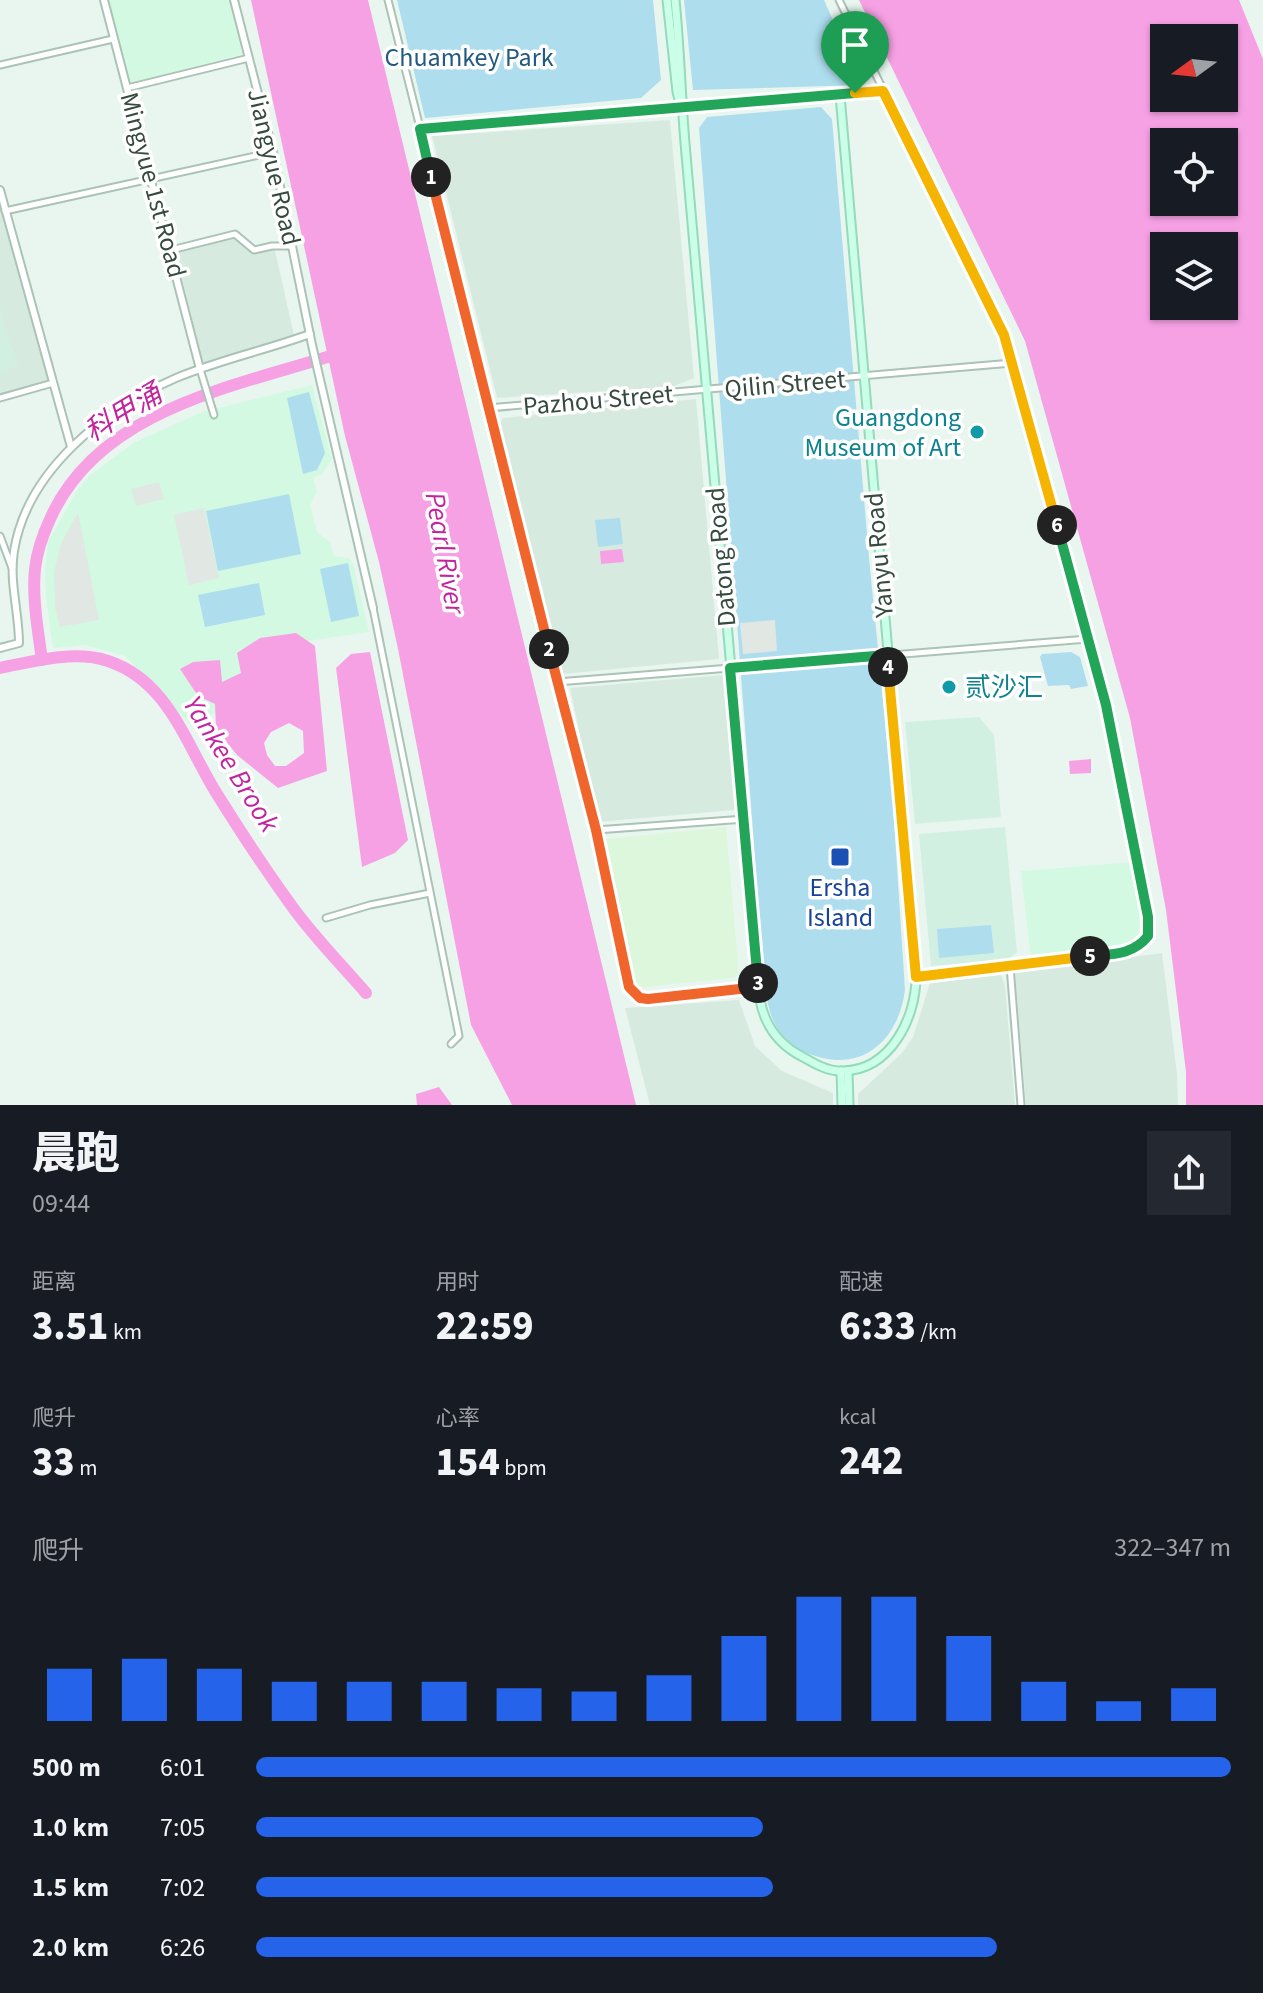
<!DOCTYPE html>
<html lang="zh">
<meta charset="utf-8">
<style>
body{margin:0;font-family:"Source Sans 3","Noto Sans SC",sans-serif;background:#242831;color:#f1f3f6;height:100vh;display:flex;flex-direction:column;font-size:30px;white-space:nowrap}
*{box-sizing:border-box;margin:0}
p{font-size:26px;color:#9ea1a6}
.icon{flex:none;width:44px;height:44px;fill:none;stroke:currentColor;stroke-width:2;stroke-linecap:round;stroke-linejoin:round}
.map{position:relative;height:1105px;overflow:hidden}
.drawer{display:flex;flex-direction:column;background:#171b24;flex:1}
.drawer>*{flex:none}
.needle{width:52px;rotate:255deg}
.buttons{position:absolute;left:1150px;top:24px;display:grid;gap:16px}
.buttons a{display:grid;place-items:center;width:88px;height:88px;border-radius:0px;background:#171b24;box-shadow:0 2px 6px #0004;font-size:40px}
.pin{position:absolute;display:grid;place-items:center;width:68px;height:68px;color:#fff;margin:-82px -34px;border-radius:50% 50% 50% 0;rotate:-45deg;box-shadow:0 0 8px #0007}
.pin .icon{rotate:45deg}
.km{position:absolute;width:40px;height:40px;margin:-20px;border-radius:50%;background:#222;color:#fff;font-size:22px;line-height:40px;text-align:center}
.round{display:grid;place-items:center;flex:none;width:84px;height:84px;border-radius:0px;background:#242831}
.headline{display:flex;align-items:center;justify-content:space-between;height:136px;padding:0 32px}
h1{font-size:44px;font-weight:800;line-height:60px}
.stats{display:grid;grid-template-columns:repeat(3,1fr);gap:12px;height:136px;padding:8px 32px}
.stats div{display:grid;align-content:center}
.stats b{font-size:40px;font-weight:800}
.stats small{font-size:22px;font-weight:400}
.stats p{font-size:22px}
.chart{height:224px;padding:16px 32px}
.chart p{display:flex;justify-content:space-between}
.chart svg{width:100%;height:144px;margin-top:8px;stroke:#2563eb;stroke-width:6}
ul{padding:0 32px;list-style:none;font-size:26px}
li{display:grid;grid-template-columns:128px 96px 1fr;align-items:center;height:60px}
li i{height:20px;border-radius:10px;background:#2563eb}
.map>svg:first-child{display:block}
.residential{fill:#d7eae0}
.commercial{fill:#d3f9e2}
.education{fill:#d2f0e2}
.medical{fill:#ddf7dc}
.green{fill:#aeddee}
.parking{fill:#e1e7e3}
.water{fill:#f7a1e5;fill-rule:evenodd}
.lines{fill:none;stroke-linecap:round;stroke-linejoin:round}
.river{stroke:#f7a1e5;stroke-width:12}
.minor-casing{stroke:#aac3b5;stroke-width:9}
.tertiary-casing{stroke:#aac3b5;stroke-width:10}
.secondary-casing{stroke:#95daba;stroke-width:11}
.minor{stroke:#fff;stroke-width:5}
.tertiary{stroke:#fff;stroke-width:6}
.secondary{stroke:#caffe8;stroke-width:7}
.split-1-casing{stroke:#fff;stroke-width:16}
.split-2-casing{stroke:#fff;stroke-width:16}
.split-3-casing{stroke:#fff;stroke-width:16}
.split-4-casing{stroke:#fff;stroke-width:16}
.split-5-casing{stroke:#fff;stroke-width:16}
.split-6-casing{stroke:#fff;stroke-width:16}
.split-7-casing{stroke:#fff;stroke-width:16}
.split-1{stroke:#22a559;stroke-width:10}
.split-2{stroke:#f0652b;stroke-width:10}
.split-3{stroke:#f0652b;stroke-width:10}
.split-4{stroke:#22a559;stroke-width:10}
.split-5{stroke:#f5b400;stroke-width:10}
.split-6{stroke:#22a559;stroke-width:10}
.split-7{stroke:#f5b400;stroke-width:10}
.culture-dot{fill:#0f9aa8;stroke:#fff;stroke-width:3}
.transit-dot{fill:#1a4fb4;stroke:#fff;stroke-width:3}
.labels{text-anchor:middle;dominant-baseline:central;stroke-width:7;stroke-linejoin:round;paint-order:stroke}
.park-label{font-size:26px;fill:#235a83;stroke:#fff}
.street-label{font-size:26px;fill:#364b3f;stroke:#fff}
.culture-label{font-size:26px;fill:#0d838f;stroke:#fff;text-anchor:end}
.transit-label{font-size:26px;fill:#164399;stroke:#fff}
.water-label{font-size:28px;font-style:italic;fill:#c2249e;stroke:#fff}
</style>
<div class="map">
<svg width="1263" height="1105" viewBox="0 0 1263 1105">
<rect width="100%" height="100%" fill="#e9f6f0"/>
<g class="residential">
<path d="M 670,120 L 694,378 L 672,387 L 497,398 L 432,136 Z"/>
<path d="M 0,201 L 49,381 L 0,395 Z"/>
<path d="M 235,236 L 245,247 L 253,251 L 274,246 L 296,344 L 203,364 L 175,250 Z"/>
<path d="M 696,399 L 719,659 L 563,674 L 558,668 L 499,426 L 503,418 Z"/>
<path d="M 724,675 L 735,810 L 598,822 L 570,688 Z"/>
<path d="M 1162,953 L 1177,1074 L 1178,1105 L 1026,1105 L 1015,973 Z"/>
<path d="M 1001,975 L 1005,986 L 1015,1105 L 858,1105 L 858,1094 L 902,1053 L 913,1037 L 930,983 Z"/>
<path d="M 739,1000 L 755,1046 L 782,1071 L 833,1093 L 833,1105 L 650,1105 L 625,1008 Z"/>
</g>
<g class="commercial">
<path d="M 108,0 L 230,0 L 242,54 L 131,83 Z"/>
<path d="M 312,385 L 332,459 L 322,474 L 313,478 L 317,492 L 310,505 L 317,532 L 330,542 L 334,556 L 349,558 L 353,563 L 369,632 L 288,644 L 248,678 L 216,712 L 192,726 L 125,656 L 85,645 L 53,648 L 46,598 L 45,569 L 48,542 L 78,489 L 90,475 L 135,442 L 202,412 Z"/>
<path d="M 1133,862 L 1140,924 L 1137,937 L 1130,944 L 1116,948 L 1033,956 L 1030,952 L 1021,871 Z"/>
</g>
<g class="education">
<path d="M 0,311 L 18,366 L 0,371 Z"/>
<path d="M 979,717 L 994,735 L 1001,817 L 915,824 L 905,722 Z"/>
<path d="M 1005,827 L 1017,952 L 1008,960 L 931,966 L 919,834 Z"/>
</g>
<path class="medical" d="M 726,827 L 739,974 L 733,978 L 643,987 L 636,983 L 606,839 Z"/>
<g class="green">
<path d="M 397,0 L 653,0 L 661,80 L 641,98 L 425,118 Z"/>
<path d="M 684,0 L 824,0 L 862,85 L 693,90 Z"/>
<path d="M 821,107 L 832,119 L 869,558 L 892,790 L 905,990 C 898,1043 859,1075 807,1053 C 795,1048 781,1037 775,1024 C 769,1013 767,1000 765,988 L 699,128 L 707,117 Z"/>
<path d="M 309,392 L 325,453 L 317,470 L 303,474 L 287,398 Z"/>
<path d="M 289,494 L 301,554 L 218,571 L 206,511 Z"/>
<path d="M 620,518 L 623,544 L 598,547 L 595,520 Z"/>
<path d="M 348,563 L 359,616 L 331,622 L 320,569 Z"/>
<path d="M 259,583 L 265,615 L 205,627 L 198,595 Z"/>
<path d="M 1071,652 L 1080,657 L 1088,686 L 1071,689 L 1069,685 L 1048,686 L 1040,657 L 1042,654 Z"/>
<path d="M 991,925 L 994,953 L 939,958 L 937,929 Z"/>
</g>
<g class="parking">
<path d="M 159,482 L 164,499 L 136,506 L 131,489 Z"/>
<path d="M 204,508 L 219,578 L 189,585 L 174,515 Z"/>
<path d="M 78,512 L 99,620 L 60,627 L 55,607 L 54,572 L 61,544 Z"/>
<path d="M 775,620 L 777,651 L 743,654 L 740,623 Z"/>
</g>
<g class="water">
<path d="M 251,0 L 368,0 L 636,1105 L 512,1105 L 471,1025 L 398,649 L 379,562 L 345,436 Z"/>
<path d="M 859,0 L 1239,0 L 1263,59 L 1263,1105 L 1186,1105 L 1186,1072 L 1166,910 L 1130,718 L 1025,341 ZM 1164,38 L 1224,38 L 1224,98 L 1164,98 ZM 1164,142 L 1224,142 L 1224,202 L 1164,202 ZM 1164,246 L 1224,246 L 1224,306 L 1164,306 Z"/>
<path d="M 622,549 L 624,562 L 601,564 L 600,551 Z"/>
<path d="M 296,633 L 315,646 L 327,771 L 278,788 L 237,755 L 216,729 L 215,704 L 198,696 L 180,669 L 193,662 L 220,660 L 222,682 L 241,673 L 237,653 L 260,638 ZM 289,723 L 303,731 L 304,753 L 286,766 L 275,766 L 267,755 L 264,743 L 271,732 Z"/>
<path d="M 370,652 L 408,840 L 395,853 L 362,867 L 336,668 L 351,654 Z"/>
<path d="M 1091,759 L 1091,773 L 1070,774 L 1069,761 Z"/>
<path d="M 439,1087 L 452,1105 L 417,1105 L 416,1094 Z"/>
</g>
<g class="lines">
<g class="river">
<path d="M 42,660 C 38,630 32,599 35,569 C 37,550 43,534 51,517 C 101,407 239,386 343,352"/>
<path d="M 0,668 C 33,661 75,650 108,661 C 169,681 186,745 217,794 C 240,831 265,869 291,905 C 313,936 341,964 366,993"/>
</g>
<g class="minor-casing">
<g id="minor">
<path d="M 388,0 L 596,830 L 629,987 L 640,998 L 648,999 L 758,987"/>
<path d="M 839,0 L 1004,335 L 1106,705 L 1148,917 L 1148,936 L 1134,949 L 1125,953 L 916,976"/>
<path d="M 0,65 L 113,39"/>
<path d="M 127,88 L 249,58"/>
<path d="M 840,95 L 883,91"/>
<path d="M 420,129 L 636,110 L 682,109"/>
<path d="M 5,211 L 273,152"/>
<path d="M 171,250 L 235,234 L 254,250 L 272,246 L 292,246"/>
<path d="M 200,369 L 214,415"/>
<path d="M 0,398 L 53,383"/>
<path d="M 488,408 L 1012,363"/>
<path d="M 0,536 L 12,568"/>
<path d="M 373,608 L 459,1036 L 451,1044"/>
<path d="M 557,682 L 1088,639"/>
<path d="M 596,830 L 745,819"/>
<path d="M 326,918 L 370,905 L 430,893"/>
<path d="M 1010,966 L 1021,1105"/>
</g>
</g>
<g class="tertiary-casing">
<g id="tertiary">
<path d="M 104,0 L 200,369"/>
<path d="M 234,0 L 273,152 L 312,345 L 373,608"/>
<path d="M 0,190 L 71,447"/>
<path d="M 0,648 L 19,643 C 19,612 9,582 14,551 C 27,470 105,409 176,378 C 219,360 266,350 310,334"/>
</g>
</g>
<g class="secondary-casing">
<g id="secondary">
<path d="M 667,0 L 677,92 L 680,103"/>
<path d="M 675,0 C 680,48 681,96 685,143 L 760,1000 C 765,1026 779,1045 803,1057 C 815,1064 829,1072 843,1071 C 891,1070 916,1017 916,977 L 840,95 L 682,109"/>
<path d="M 841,1071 L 842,1105"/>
<path d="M 848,1071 L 849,1105"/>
</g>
</g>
<use href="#minor" class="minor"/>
<use href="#tertiary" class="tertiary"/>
<use href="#secondary" class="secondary"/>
</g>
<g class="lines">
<g class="split-1-casing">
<path id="split-1" d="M 431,177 L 420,129 L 855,93"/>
</g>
<g class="split-2-casing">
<path id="split-2" d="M 431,177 L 549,649"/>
</g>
<g class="split-3-casing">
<path id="split-3" d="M 549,649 L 596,830 L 629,987 L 640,998 L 648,999 L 758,987 L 758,983"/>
</g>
<g class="split-4-casing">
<path id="split-4" d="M 758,983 L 730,668 L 887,655 L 888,667"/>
</g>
<g class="split-5-casing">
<path id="split-5" d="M 888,667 L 916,977 L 1090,956"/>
</g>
<g class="split-6-casing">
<path id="split-6" d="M 1057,525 L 1106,705 L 1148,917 L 1148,936 C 1133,955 1113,954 1090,956"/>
</g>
<g class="split-7-casing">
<path id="split-7" d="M 855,93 L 883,91 L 1004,335 L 1057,525"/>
</g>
<use href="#split-1" class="split-1"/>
<use href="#split-2" class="split-2"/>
<use href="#split-3" class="split-3"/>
<use href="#split-4" class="split-4"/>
<use href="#split-5" class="split-5"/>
<use href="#split-6" class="split-6"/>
<use href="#split-7" class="split-7"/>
</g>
<g class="culture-dot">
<circle cx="977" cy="432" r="8"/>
<circle cx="949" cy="687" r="8"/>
</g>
<rect class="transit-dot" x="830" y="847" width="20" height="20" rx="4"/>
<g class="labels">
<g class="park-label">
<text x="469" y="57">Chuamkey Park</text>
</g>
<g class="street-label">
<text transform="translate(274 167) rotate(77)">Jiangyue Road</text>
<text transform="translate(153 185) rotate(75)">Mingyue 1st Road</text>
<text transform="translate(785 384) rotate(-5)">Qilin Street</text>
<text transform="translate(598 400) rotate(-5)">Pazhou Street</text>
<text transform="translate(879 555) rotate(-95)">Yanyu Road</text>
<text transform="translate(721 557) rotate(-95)">Datong Road</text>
</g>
<g class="culture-label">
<text x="961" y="417">Guangdong<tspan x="961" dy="30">Museum of Art</tspan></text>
<text x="965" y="687" text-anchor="start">贰沙汇</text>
</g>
<g class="transit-label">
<text x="840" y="887">Ersha<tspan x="840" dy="30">Island</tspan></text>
</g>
<g class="water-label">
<text transform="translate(123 413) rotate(-31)">科甲涌</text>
<text transform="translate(445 553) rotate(80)">Pearl River</text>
<text transform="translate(231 764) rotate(58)">Yankee Brook</text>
</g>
</g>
</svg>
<div class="buttons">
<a><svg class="needle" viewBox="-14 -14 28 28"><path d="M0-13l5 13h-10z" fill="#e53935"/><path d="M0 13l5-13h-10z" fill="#9ea1a6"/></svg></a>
<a><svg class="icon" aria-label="locate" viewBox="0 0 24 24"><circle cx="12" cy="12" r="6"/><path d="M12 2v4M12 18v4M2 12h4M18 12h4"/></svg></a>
<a><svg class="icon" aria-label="layers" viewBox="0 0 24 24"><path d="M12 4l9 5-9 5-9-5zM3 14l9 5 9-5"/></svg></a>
</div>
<div class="pin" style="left:855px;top:93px;background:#1e9e55"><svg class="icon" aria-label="arrive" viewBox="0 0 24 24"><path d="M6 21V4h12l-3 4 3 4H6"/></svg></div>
<b class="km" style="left:431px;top:177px">1</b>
<b class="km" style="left:549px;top:649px">2</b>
<b class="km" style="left:758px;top:983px">3</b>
<b class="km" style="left:888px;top:667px">4</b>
<b class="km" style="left:1090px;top:956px">5</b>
<b class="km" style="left:1057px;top:525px">6</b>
</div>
<section class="drawer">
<div class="headline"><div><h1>晨跑</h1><p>09:44</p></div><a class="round"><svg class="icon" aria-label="share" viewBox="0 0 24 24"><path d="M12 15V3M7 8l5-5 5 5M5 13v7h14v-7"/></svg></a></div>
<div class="stats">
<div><p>距离</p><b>3.51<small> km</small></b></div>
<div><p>用时</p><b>22:59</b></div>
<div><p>配速</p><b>6:33<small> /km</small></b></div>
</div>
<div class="stats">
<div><p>爬升</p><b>33<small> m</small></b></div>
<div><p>心率</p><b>154<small> bpm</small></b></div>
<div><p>kcal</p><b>242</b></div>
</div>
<div class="chart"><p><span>爬升</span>322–347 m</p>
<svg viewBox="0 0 160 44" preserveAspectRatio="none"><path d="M5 44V28M15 44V25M25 44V28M35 44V32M45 44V32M55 44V32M65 44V34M75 44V35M85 44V30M95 44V18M105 44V6M115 44V6M125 44V18M135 44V32M145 44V38M155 44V34"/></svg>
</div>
<ul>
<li><b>500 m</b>6:01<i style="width:100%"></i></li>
<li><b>1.0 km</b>7:05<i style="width:52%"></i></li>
<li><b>1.5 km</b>7:02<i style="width:53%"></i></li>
<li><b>2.0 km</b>6:26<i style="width:76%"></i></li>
</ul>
</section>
